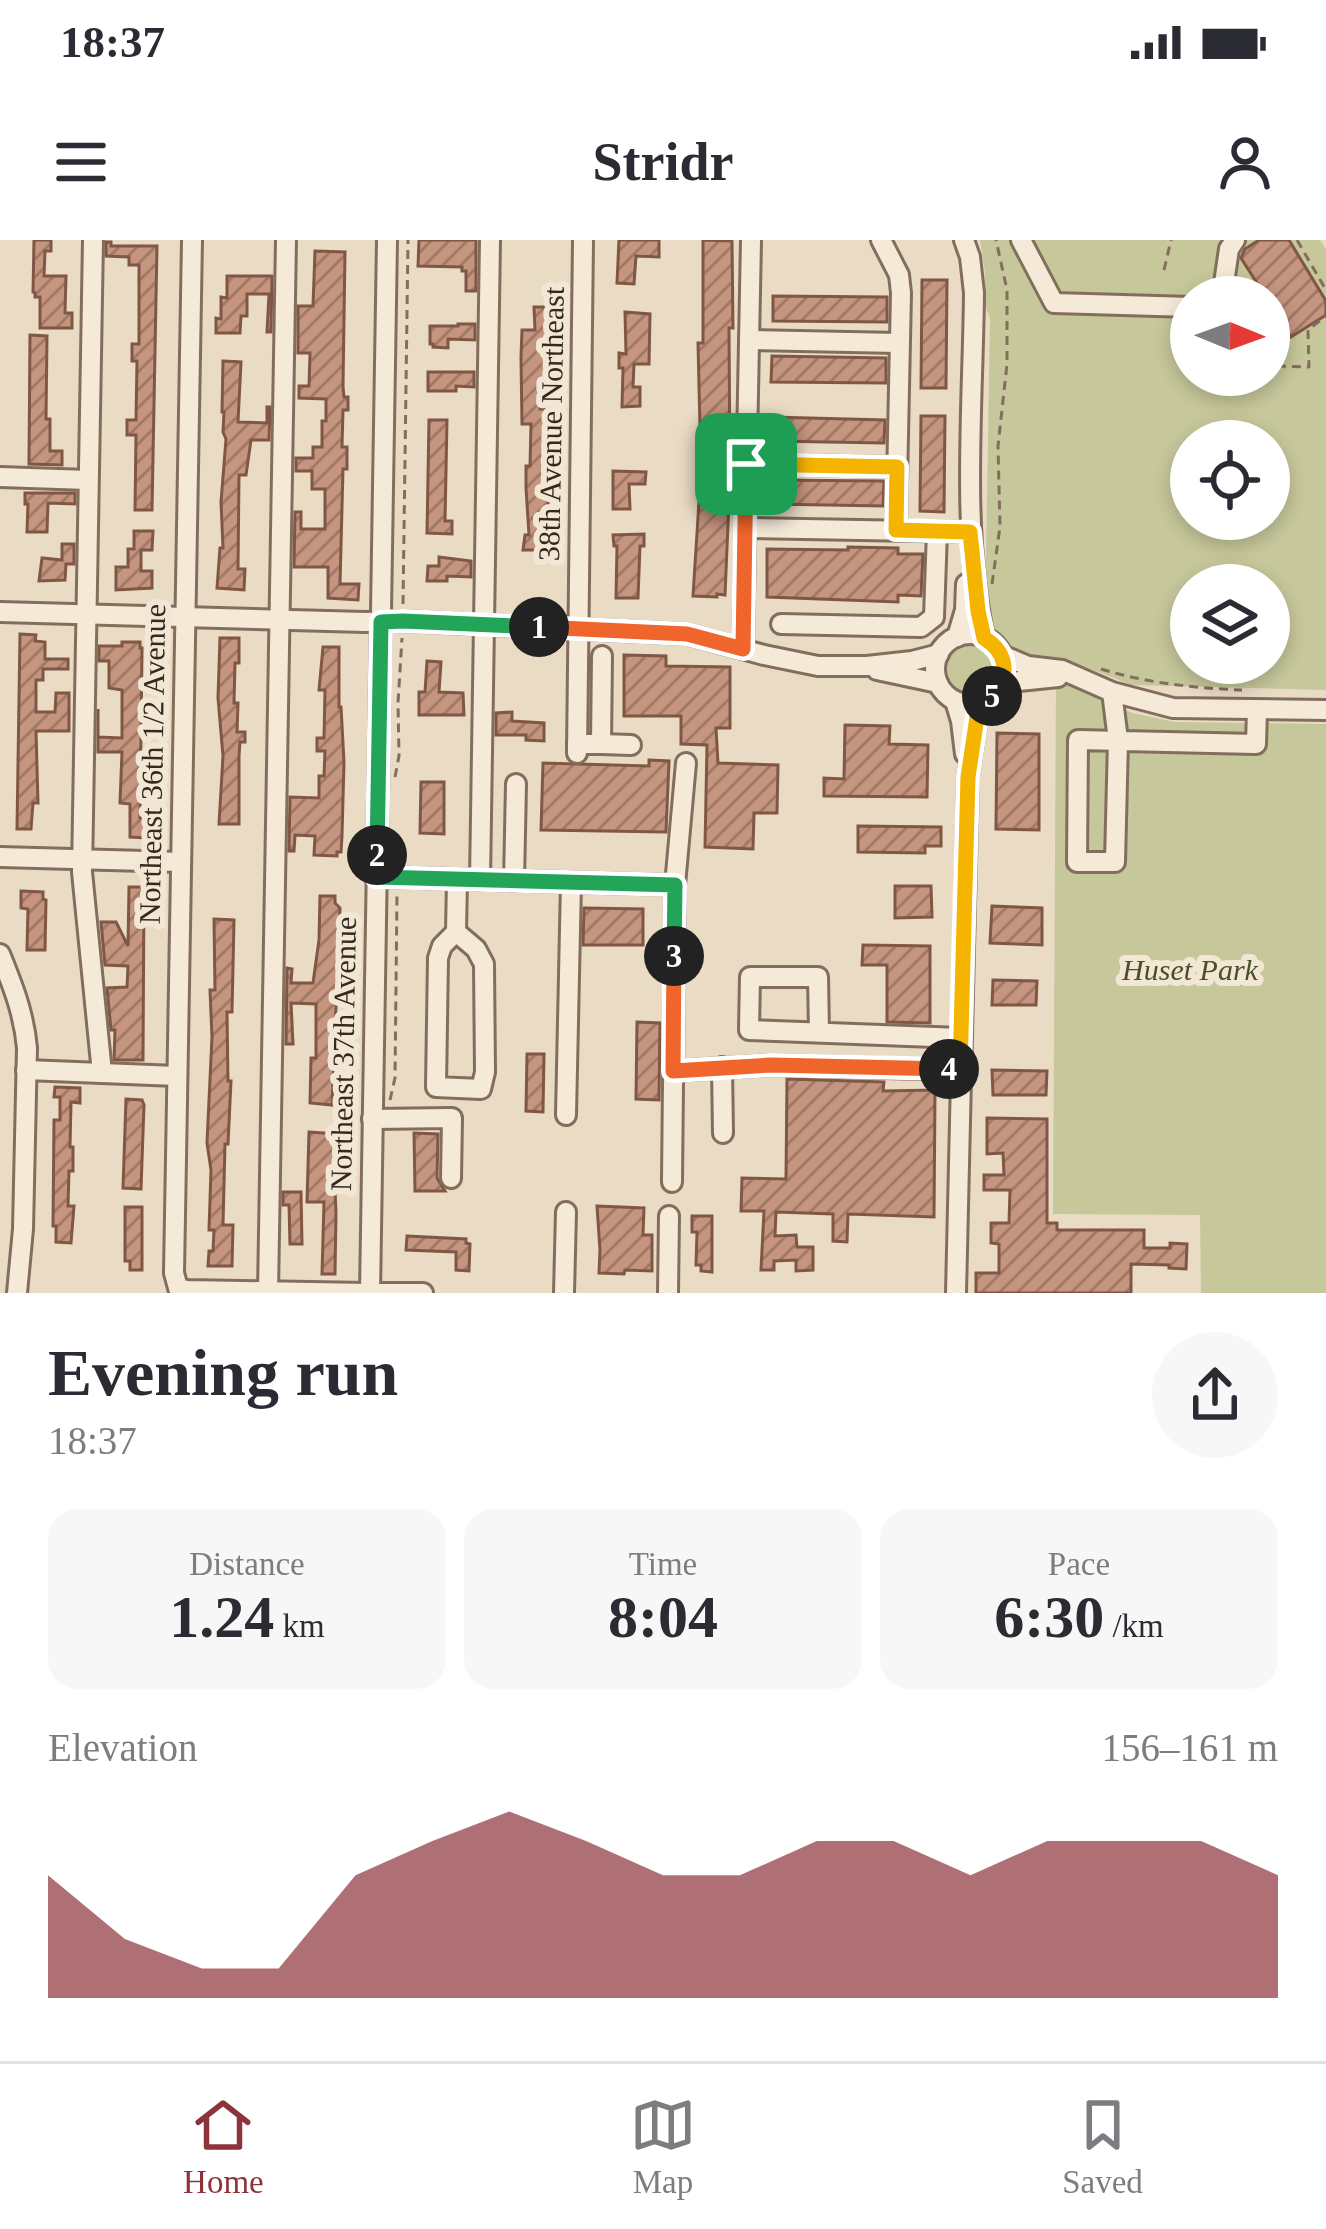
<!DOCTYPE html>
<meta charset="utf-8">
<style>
body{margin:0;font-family:"Times New Roman",serif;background:#f7f7f7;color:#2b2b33;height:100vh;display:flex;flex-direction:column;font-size:45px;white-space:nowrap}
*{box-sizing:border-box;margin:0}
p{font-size:39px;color:#7c7c81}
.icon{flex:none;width:66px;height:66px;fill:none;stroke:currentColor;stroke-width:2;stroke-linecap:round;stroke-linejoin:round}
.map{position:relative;height:1053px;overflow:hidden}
.details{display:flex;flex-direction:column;background:#fff;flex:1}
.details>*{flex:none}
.needle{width:78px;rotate:91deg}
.buttons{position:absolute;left:1170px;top:36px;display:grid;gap:24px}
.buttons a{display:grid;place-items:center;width:120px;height:120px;border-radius:50%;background:#fff;box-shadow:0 6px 18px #0003;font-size:60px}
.pin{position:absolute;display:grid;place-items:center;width:102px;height:102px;color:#fff;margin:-51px;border-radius:24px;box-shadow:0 6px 18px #0006}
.km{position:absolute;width:60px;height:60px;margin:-30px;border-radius:50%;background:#222;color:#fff;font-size:33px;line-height:60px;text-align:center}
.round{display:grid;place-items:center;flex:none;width:126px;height:126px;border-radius:63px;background:#f7f7f7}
.headline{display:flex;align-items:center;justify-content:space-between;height:204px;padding:0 48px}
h1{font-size:66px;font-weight:600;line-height:90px}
.figures{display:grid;grid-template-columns:repeat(3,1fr);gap:18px;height:204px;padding:12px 48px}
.figures div{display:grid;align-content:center;border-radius:30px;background:#f7f7f7;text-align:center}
.figures b{font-size:60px;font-weight:600}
.figures small{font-size:33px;font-weight:400}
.figures p{font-size:33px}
.chart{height:336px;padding:24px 48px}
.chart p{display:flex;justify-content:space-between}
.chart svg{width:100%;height:216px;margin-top:12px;fill:#8d333c;opacity:.7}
.status{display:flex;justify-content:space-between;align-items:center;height:84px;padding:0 60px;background:#fff;direction:ltr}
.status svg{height:33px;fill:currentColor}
header{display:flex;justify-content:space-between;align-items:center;height:156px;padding:0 48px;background:#fff;font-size:54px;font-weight:600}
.menu{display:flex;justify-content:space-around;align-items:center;height:168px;border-top:3px solid #e1e1e2;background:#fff;font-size:33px;color:#7c7c81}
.menu a{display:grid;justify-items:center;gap:6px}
.menu .current{color:#8d333c}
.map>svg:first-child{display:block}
.green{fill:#c6c79a;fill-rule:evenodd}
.building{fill:url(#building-hatch);stroke:#805745;stroke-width:3}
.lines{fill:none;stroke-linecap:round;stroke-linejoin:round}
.minor-casing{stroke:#836e5d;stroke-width:24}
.path{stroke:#836e5d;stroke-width:3;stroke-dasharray:9 6;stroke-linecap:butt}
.minor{stroke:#f5ead8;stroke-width:18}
.split-1-casing{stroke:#fff;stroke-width:24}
.split-2-casing{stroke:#fff;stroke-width:24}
.split-3-casing{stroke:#fff;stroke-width:24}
.split-4-casing{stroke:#fff;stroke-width:24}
.split-5-casing{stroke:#fff;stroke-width:24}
.split-6-casing{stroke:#fff;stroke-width:24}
.split-1{stroke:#f0652b;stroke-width:15}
.split-2{stroke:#22a559;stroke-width:15}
.split-3{stroke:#22a559;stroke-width:15}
.split-4{stroke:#f0652b;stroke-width:15}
.split-5{stroke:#f5b400;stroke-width:15}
.split-6{stroke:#f5b400;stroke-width:15}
.labels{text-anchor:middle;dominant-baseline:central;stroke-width:12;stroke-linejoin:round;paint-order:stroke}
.street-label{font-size:30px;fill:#35281f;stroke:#f2e7d4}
.park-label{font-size:30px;font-style:italic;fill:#494f28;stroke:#f2e7d4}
</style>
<div class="status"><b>18:37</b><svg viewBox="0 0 49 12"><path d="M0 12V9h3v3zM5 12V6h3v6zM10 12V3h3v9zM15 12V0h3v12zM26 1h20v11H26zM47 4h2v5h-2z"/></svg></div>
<header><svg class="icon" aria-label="menu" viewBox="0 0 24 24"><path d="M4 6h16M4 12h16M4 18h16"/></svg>Stridr<svg class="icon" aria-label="person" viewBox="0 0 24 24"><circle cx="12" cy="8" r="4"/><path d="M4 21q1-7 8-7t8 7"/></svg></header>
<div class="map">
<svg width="1326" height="1053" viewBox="0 0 1326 1053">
<defs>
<pattern id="building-hatch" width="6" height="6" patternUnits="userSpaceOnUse" patternTransform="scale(3)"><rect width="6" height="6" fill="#c5957f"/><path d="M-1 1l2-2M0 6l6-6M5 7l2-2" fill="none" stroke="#a17a67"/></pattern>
</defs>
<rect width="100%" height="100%" fill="#eadbc5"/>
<g class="green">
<path d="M 980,0 L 1320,0 L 1326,9 L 1326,450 L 1130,445 C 1110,436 1089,427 1067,423 C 1022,416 990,424 984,364 C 983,348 978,331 986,317 L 990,78 L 985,66 L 985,33 ZM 1191,57 L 1269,57 L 1269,135 L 1191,135 ZM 1191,201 L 1269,201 L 1269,279 L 1191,279 ZM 1191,345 L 1269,345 L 1269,423 L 1191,423 Z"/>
<circle cx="969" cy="431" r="28"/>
<path d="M 1056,443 L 1082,446 L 1132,473 L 1175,482 L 1326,484 L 1326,1053 L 1201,1053 L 1200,975 L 1053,974 Z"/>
</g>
<g class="building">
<path d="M 34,0 L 51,0 L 51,11 L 45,11 L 44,36 L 66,36 L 65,73 L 72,73 L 72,88 L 40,88 L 40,57 L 35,57 L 35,53 L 33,52 Z"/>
<path d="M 419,0 L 476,0 L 476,51 L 466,51 L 466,31 L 462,31 L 462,27 L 418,26 Z"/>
<path d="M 619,0 L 659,0 L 659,17 L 636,16 L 634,44 L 617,43 Z"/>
<path d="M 703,0 L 732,1 L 733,88 L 729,88 L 730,238 L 725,355 L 717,354 L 717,357 L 693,356 L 701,230 L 698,103 L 703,103 Z"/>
<path d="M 1259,0 L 1289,0 L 1326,61 L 1326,75 L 1291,97 L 1269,62 L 1269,57 L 1266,57 L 1241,18 L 1245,9 Z"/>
<path d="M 106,2 L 111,2 L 111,6 L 157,6 L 152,270 L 135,270 L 136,195 L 127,195 L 127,180 L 136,180 L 137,121 L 132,121 L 132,104 L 139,104 L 139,25 L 129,25 L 129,17 L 106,16 Z"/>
<path d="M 315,11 L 345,12 L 343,147 L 344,157 L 348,157 L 348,170 L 343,170 L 342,207 L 347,207 L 347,229 L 343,229 L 340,344 L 359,344 L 358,360 L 328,358 L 328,327 L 294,327 L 295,272 L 301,272 L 301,289 L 325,289 L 325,249 L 312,249 L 312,231 L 296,231 L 296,218 L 313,218 L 313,207 L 322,207 L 322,181 L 326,181 L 326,159 L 299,158 L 299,146 L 309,146 L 310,113 L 298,113 L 298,66 L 313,66 Z"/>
<path d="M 227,36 L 272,36 L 271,92 L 267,92 L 269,54 L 247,54 L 247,76 L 241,76 L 240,93 L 216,93 L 216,78 L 221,79 L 221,57 L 227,58 Z"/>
<path d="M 922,40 L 947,40 L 946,148 L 921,148 Z"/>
<path d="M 773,56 L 887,57 L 887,82 L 773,81 Z"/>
<path d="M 534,67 L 554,67 L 552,142 L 539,142 L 540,169 L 545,169 L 546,227 L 549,227 L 547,310 L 523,310 L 525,295 L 529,295 L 526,248 L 526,226 L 530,226 L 531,184 L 522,184 L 521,117 L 522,90 L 535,90 Z"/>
<path d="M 625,72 L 650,74 L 649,124 L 634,124 L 633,147 L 640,147 L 640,166 L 622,167 L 623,128 L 619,128 L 619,113 L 626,114 Z"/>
<path d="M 458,84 L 475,84 L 475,100 L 448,99 L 448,108 L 433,107 L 433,104 L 430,104 L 430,86 L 458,86 Z"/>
<path d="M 30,95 L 47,96 L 46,179 L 50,179 L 50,211 L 62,211 L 62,225 L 29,224 Z"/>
<path d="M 772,116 L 886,118 L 886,143 L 771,142 Z"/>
<path d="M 223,121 L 241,122 L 238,182 L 267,183 L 267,167 L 270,167 L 269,200 L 251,200 L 246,235 L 239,235 L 238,329 L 245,329 L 244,350 L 217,348 L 220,308 L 223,308 L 221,262 L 226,199 L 223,192 L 224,172 L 222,172 Z"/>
<path d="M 428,132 L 474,132 L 474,147 L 456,146 L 456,151 L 428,151 Z"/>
<path d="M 921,176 L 945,176 L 944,272 L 920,271 Z"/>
<path d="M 771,177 L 885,180 L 884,203 L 770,201 Z"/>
<path d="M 429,180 L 447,180 L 445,281 L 452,281 L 452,294 L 427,293 Z"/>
<path d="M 613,231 L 646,232 L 645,244 L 629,244 L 630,269 L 613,269 Z"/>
<path d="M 769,240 L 884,241 L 883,266 L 770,264 Z"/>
<path d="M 25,253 L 75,253 L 75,264 L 48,263 L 47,292 L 27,292 L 28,264 L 25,264 Z"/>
<path d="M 134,291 L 153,291 L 152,310 L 141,310 L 141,331 L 152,331 L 152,348 L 116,350 L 116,327 L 128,327 L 128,309 L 134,309 Z"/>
<path d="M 644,294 L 644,306 L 640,306 L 638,358 L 616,358 L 617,306 L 614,306 L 613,295 Z"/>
<path d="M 62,304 L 74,304 L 74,324 L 66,324 L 65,340 L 39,341 L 42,318 L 62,320 Z"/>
<path d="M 848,307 L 898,308 L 898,314 L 923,314 L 921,356 L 898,355 L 898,362 L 767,357 L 767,309 L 848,310 Z"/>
<path d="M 439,317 L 471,321 L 471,337 L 447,336 L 447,341 L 427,341 L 428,326 L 439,326 Z"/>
<path d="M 20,394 L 36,395 L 35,401 L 45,402 L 45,419 L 68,419 L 68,429 L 43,429 L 43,440 L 36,440 L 36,472 L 55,472 L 56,453 L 69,453 L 69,491 L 36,491 L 38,563 L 33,563 L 31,589 L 17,589 Z"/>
<path d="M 220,398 L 239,398 L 239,423 L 235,423 L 234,463 L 238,463 L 237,492 L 245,492 L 245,502 L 240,502 L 239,516 L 239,584 L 219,584 L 223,516 L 218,458 Z"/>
<path d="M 122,402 L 140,402 L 140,408 L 142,408 L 140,578 L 146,578 L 145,598 L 130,597 L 130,564 L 120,563 L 122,512 L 98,512 L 98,469 L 98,497 L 122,498 L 122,450 L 109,448 L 109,421 L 99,421 L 99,406 L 122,406 Z"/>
<path d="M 323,407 L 339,407 L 339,467 L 341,467 L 344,522 L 342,596 L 341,612 L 337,612 L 337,616 L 314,615 L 315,596 L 295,595 L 294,611 L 289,611 L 290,557 L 319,558 L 319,536 L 324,536 L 325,511 L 317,511 L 317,498 L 324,498 L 325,450 L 319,450 Z"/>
<path d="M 624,415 L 666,416 L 666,426 L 730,427 L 730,488 L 716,488 L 718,523 L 778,525 L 777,573 L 754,573 L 753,609 L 705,607 L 707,505 L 681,504 L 681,476 L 624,476 Z"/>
<path d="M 427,421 L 441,422 L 439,452 L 463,453 L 464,475 L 419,475 L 419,452 L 425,452 Z"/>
<path d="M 512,472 L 512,481 L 544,483 L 544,501 L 526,500 L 526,495 L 496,495 L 496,473 Z"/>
<path d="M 845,485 L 890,486 L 889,504 L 928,505 L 927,557 L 824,556 L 824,538 L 844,539 Z"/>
<path d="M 997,493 L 1039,494 L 1039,590 L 996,589 Z"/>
<path d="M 649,520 L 669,521 L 666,592 L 541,590 L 543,523 L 649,526 Z"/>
<path d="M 421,542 L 444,542 L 444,594 L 420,593 Z"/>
<path d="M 858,586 L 941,587 L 941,606 L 925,606 L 925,613 L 858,612 Z"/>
<path d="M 895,646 L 931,646 L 932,677 L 895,678 Z"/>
<path d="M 129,647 L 144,647 L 143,820 L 114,820 L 115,790 L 111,790 L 107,748 L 127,747 L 128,726 L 105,725 L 101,682 L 116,682 L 128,706 Z"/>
<path d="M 21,651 L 43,652 L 43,659 L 46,660 L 45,710 L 27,710 L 28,669 L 21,668 Z"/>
<path d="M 320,656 L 335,656 L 335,663 L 340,668 L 332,865 L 310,863 L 311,818 L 316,818 L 316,764 L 291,763 L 293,804 L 286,804 L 287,728 L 292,729 L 291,743 L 313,743 L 319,700 Z"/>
<path d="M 992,666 L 1042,668 L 1042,705 L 990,703 Z"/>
<path d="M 584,668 L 643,669 L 643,705 L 583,705 Z"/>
<path d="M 214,679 L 234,680 L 232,772 L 227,772 L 228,841 L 231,841 L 228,904 L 225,904 L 223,985 L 233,985 L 232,1026 L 208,1026 L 209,1011 L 213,1011 L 214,990 L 209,990 L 211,930 L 207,903 L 212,797 L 210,750 L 215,750 Z"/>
<path d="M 863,705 L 930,706 L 930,783 L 887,782 L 887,725 L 862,725 Z"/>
<path d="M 993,740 L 1037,741 L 1036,765 L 992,765 Z"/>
<path d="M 637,782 L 660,783 L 659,860 L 636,859 Z"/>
<path d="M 527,814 L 544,814 L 543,872 L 526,871 Z"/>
<path d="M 992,830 L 1047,831 L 1046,855 L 993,855 Z"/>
<path d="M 787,839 L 884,842 L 883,851 L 935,850 L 934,977 L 848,974 L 847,1002 L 833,1001 L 833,974 L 776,972 L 775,996 L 796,995 L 797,1007 L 813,1007 L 813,1030 L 796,1031 L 796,1020 L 774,1021 L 774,1030 L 761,1030 L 764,971 L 741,971 L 742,938 L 786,939 Z"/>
<path d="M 55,847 L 80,848 L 80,863 L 71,862 L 70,907 L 73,907 L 73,931 L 69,931 L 68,966 L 74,966 L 71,1003 L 56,1002 L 56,986 L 53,986 L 54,880 L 60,880 L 60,857 L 54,857 Z"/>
<path d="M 126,859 L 142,860 L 144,865 L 141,949 L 123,948 Z"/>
<path d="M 987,878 L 1047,879 L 1047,983 L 1057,983 L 1057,990 L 1144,990 L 1144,1008 L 1170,1008 L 1170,1003 L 1187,1004 L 1186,1029 L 1169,1028 L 1169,1025 L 1131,1024 L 1131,1053 L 976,1053 L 976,1033 L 999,1033 L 999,1004 L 991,1003 L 991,983 L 1009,983 L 1010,950 L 984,950 L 984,935 L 1004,935 L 1003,913 L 987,914 Z"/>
<path d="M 309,892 L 337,894 L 331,951 L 335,951 L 336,972 L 335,1034 L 322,1034 L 324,962 L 307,962 Z"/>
<path d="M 414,893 L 438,894 L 437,938 L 445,951 L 415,951 Z"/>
<path d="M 283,952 L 301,952 L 302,1004 L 290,1004 L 289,965 L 283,965 Z"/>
<path d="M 597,966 L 644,968 L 643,995 L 652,995 L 652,1031 L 625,1030 L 624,1034 L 599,1033 L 600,1010 Z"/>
<path d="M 125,967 L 142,967 L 142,1030 L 130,1030 L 130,1021 L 125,1021 Z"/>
<path d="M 692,976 L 712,976 L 712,1032 L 701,1031 L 701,1025 L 696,1025 L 697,992 L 692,992 Z"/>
<path d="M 407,996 L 466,999 L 466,1003 L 470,1004 L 469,1031 L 456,1030 L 456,1012 L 406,1010 Z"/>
</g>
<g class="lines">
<g class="minor-casing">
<g id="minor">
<path d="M 93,0 L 82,632 L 102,833"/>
<path d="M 192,0 L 174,1033 L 178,1048 L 187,1050 L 367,1053"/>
<path d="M 881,0 L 899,35 L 901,53 L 896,290"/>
<path d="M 964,0 L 970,17 L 974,53 C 973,163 961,290 984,397"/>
<path d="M 1021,0 L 1054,63 L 1191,67"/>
<path d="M 1222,57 L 1229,9 L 1235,0"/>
<path d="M 749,100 L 899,103"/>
<path d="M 746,224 L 897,227"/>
<path d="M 0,237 L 88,240"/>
<path d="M 745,288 L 970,292"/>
<path d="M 0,372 L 365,382 L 403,381 L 687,394 L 764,415 L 818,426 L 867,426 L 912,421 L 939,414"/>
<path d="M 781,384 L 921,387 L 934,377 L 937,291"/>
<circle cx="970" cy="429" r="35"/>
<path d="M 957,397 L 965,370 L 966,344"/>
<path d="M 743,409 L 751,0"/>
<path d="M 1002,415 L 1028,426 L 1062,430 L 1112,452 L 1173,468 L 1326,470"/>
<path d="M 877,430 L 938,443"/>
<path d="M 999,449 L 1019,441 L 1058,437"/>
<path d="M 1112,452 L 1118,500 L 1115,622 L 1077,622 L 1078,500 L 1256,504 L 1257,470"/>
<path d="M 955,461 L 961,481 L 965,514"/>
<path d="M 577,504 L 601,504 L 602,416"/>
<path d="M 601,504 L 631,505"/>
<path d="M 577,513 L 583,0"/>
<path d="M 0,617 L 181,622"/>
<path d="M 376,637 L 675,645"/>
<path d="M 480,640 L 490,0"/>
<path d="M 514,641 L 516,544"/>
<path d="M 456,692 L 476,709 L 484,724 L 485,832 L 481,849 L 436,847 L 438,718 L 442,706 L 456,692 L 457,640"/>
<path d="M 0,714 C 13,746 24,774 27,808 L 23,989 L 17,1053"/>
<path d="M 819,792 L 818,737 L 750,737 L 749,790 L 961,798"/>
<path d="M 722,827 L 723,893"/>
<path d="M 26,830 L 177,836"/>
<path d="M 673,831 L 771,825 L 960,830"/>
<path d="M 566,875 L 571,642"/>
<path d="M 372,879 L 452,878 L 451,938"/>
<path d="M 672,942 L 675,645 L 686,523"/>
<path d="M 268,1052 L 286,0"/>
<path d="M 370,1053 L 387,0"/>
<path d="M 370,1053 L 423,1053"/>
<path d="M 564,1053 L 566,972"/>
<path d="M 668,1053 L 669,976"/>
<path d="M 956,1053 L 968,537 L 977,477 L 982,462"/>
</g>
</g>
<g class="path">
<path d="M 1297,0 L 1326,50"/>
<path d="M 1164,30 L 1171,0"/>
<path d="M 1269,115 L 1274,126 L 1309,127 L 1308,90 L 1326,76"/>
<path d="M 992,344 L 1000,287 L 998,206 L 1007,124 L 1007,50 L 996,0"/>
<path d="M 403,364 L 408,0"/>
<path d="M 1101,429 C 1147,443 1193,448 1242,450"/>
<path d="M 395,537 L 399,516 L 398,463 L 402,398"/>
<path d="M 390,860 L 395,838 L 397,655"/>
</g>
<use href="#minor" class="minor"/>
</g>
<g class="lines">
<g class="split-1-casing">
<path id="split-1" d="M 539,387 L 687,394 L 743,409 L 746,224"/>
</g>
<g class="split-2-casing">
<path id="split-2" d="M 377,615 L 381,382 L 403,381 L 539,387"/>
</g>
<g class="split-3-casing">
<path id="split-3" d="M 377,615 L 376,637 L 675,645 L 674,716"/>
</g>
<g class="split-4-casing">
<path id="split-4" d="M 674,716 L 673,831 L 771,825 L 949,829"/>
</g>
<g class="split-5-casing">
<path id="split-5" d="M 949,829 L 960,830 L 968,537 L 977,477 L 982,462 L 992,456"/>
</g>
<g class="split-6-casing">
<path id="split-6" d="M 746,224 L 897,227 L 896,290 L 970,292 L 978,371 L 984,398 C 1007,412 1011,436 992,456"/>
</g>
<use href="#split-1" class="split-1"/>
<use href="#split-2" class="split-2"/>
<use href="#split-3" class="split-3"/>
<use href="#split-4" class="split-4"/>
<use href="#split-5" class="split-5"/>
<use href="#split-6" class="split-6"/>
</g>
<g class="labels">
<g class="street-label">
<text transform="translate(551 184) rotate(-89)">38th Avenue Northeast</text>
<text transform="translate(152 524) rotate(-89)">Northeast 36th 1/2 Avenue</text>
<text transform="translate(343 814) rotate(-89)">Northeast 37th Avenue</text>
</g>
<g class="park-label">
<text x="1190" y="729">Huset Park</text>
</g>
</g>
</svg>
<div class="buttons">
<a><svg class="needle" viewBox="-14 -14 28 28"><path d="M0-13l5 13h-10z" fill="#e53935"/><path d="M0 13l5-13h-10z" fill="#7c7c81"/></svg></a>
<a><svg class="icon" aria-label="locate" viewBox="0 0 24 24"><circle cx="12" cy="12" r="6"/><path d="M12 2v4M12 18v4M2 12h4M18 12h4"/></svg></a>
<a><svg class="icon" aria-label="layers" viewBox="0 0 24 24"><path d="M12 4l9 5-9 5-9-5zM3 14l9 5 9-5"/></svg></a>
</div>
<div class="pin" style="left:746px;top:224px;background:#1e9e55"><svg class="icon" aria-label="arrive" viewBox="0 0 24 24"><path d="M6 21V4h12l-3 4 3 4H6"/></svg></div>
<b class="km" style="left:539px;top:387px">1</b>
<b class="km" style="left:377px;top:615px">2</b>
<b class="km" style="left:674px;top:716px">3</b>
<b class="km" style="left:949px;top:829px">4</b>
<b class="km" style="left:992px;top:456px">5</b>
</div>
<section class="details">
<div class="headline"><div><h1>Evening run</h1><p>18:37</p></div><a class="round"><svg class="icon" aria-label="share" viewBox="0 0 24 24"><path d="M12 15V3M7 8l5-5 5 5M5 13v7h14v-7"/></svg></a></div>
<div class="figures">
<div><p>Distance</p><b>1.24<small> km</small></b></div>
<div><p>Time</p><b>8:04</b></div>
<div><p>Pace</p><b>6:30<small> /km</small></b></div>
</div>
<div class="chart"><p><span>Elevation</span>156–161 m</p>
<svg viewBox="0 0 160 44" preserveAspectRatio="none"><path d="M0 44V19L10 32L20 38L30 38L40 19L50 12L60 6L70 12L80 19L90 19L100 12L110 12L120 19L130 12L140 12L150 12L160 19V44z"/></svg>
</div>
</section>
<nav class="menu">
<a class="current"><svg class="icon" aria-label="home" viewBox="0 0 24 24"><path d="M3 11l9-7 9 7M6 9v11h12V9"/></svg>Home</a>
<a><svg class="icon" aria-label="map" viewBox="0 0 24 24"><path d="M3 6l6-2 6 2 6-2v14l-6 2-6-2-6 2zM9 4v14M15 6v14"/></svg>Map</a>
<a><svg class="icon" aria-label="saved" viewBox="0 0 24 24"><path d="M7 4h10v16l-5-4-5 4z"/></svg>Saved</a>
</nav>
